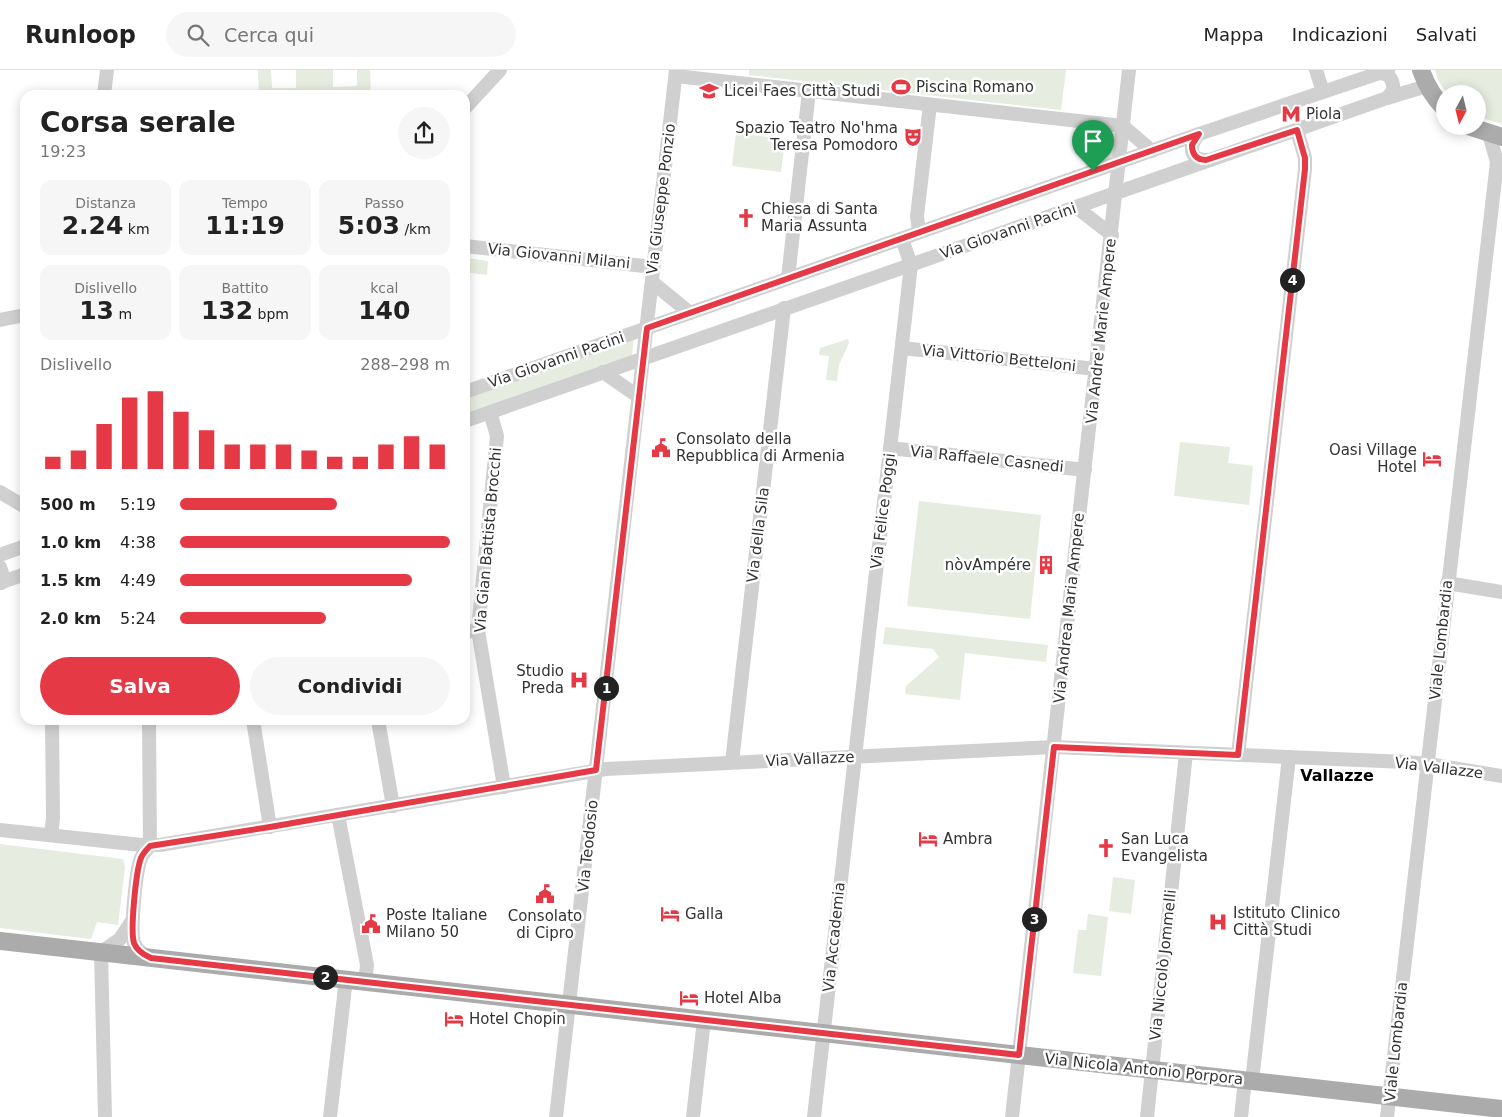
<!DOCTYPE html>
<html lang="it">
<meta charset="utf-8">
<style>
body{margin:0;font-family:"DejaVu Sans",sans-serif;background:#f6f6f6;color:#222;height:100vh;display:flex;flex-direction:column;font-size:19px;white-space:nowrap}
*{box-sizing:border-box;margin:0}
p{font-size:16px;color:#767676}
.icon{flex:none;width:28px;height:28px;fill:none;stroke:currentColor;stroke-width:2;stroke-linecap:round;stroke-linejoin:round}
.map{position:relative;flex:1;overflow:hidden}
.side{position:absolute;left:20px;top:20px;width:450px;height:635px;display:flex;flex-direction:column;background:#fff;border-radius:15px;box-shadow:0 2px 12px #0003}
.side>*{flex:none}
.needle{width:32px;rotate:187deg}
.controls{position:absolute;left:1436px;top:15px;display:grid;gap:10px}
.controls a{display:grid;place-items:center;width:50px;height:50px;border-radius:50%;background:#fff;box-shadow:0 2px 12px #0003;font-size:25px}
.pin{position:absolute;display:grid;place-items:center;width:42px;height:42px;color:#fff;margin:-51px -21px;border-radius:50% 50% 50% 0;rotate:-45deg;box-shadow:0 0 5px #0007}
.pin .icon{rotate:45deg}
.km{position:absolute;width:25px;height:25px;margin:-12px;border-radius:50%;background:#222;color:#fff;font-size:14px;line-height:25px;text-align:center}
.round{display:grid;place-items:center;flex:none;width:52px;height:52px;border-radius:26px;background:#f6f6f6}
.summary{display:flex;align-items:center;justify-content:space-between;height:85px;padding:0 20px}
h1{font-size:28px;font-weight:800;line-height:38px}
.metrics{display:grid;grid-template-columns:repeat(3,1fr);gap:8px;height:85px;padding:5px 20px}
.metrics div{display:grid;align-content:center;border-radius:12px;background:#f6f6f6;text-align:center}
.metrics b{font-size:25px;font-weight:800}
.metrics small{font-size:14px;font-weight:400}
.metrics p{font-size:14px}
.chart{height:140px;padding:10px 20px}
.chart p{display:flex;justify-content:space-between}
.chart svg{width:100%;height:90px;margin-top:5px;stroke:#e63946;stroke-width:6}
.primary-button{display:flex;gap:10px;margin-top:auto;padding:10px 20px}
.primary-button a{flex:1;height:58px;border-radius:30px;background:#e63946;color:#fff;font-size:20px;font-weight:800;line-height:58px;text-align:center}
.primary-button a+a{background:#f6f6f6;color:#222}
ul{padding:0 20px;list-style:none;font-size:16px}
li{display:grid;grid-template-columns:80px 60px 1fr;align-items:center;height:38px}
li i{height:12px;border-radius:6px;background:#e63946}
header{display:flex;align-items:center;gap:30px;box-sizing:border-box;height:70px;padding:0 25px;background:#fff;border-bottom:1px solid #e0e0e0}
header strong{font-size:24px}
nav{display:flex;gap:28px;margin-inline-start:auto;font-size:18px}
.search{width:350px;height:45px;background:#f6f6f6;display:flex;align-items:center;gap:12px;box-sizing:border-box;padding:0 18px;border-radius:28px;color:#767676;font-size:19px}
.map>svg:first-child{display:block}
.green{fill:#e6ecdf}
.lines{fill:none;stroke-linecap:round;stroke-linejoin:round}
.minor{stroke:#d0d0d0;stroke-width:14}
.major{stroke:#ababab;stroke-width:18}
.route-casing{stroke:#fff;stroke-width:10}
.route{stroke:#e63946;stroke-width:6}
.labels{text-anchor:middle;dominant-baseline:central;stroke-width:5;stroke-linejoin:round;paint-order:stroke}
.poi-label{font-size:15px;fill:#333;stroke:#fff;text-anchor:start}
.street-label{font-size:15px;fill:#333;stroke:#fff}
.neighbourhood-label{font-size:16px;font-weight:bold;fill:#000;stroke:#fff}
</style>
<header>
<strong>Runloop</strong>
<div class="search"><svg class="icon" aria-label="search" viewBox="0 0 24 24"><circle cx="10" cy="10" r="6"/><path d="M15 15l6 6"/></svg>Cerca qui</div>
<nav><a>Mappa</a><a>Indicazioni</a><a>Salvati</a></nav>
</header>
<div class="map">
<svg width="1502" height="1047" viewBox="0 0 1502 1047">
<rect width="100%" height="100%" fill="#fff"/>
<g class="green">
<path d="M 258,0 L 271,0 L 272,18 L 296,18 L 296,0 L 333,0 L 333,17 L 357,16 L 357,0 L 370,0 L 371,25 L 259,25 Z"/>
<path d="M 749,0 L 1066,0 L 1061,40 L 749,5 Z"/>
<path d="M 1435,0 L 1502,0 L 1502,54 L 1478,47 L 1478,24 L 1447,24 L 1438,10 Z"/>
<path d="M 1101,62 L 1117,63 L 1114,89 L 1098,92 Z"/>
<path d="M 736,63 L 785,69 L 781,102 L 732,96 Z"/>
<path d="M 465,188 L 488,191 L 487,205 L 465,202 Z"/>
<path d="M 634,267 L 632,286 L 465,345 L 465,327 Z"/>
<path d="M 848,269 L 849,273 L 839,295 L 837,311 L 826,310 L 829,286 L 819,285 L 820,278 Z"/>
<path d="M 1180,372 L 1230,377 L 1228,393 L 1253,396 L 1249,435 L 1174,426 Z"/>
<path d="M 919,431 L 1041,445 L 1030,549 L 907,536 Z"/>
<path d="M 885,557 L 1048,575 L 1046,592 L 965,583 L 960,630 L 905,624 L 906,616 L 939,587 L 933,579 L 883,574 Z"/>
<path d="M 0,774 L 123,789 L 125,797 L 118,855 L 97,852 L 91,869 L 0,858 Z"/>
<path d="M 1113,807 L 1135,810 L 1131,844 L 1109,841 Z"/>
<path d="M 1088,844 L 1108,847 L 1101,906 L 1073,903 L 1078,860 L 1086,860 Z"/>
</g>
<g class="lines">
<g class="minor">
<path d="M 1316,0 L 1323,22"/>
<path d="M 1379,3 C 1390,3 1394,11 1393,21 L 1387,28"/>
<path d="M 676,6 L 1123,56 L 1152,81"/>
<path d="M 104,25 L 107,0"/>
<path d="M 465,38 L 500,0"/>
<path d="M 1199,64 C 1187,78 1190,91 1210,90"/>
<path d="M 1093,101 L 1098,53"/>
<path d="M 1076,137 L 1112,165"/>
<path d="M 919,162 L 917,146 L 930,35"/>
<path d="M 465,176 L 653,197"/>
<path d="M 788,208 L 809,21"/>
<path d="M 652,212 L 690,243"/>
<path d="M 0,250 L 25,245"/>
<path d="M 902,278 L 1096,299"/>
<path d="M 603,302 L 639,327"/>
<path d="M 465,322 L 1199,64 L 1388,0"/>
<path d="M 490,342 L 497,366 L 478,560 L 504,717"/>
<path d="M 465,351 L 1387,28 L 1427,16"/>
<path d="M 890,378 L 1085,400"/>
<path d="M 0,422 L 25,437"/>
<path d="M 0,485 L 25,476"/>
<path d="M 0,497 L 2,503 L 1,513"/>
<path d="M 0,513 L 25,504"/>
<path d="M 1447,513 L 1502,522"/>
<path d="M 465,562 L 478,560"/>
<path d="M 149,650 L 150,776"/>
<path d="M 253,650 L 270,757"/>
<path d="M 378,650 L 393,736"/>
<path d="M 1238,685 L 1305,99 L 1305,88 L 1297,60"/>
<path d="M 732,692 L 784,238"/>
<path d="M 338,745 L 367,895 L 365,912"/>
<path d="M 0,760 L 142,775 L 160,775 L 606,699 L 1034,678 L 1054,677 L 1406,692 L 1428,694 L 1502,706"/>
<path d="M 51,765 L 53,748 L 52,650"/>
<path d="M 150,776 C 146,780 143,783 141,788 C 136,800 130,860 134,873 C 137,880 144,885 151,888"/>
<path d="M 1252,1011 L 1289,687"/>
<path d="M 105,1047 L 101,882 L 120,869 L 132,851"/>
<path d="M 330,1047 L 346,909"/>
<path d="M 556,1047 L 676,0"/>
<path d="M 693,1047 L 704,950"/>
<path d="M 814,1047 L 911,195 L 902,169"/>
<path d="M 1012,1047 L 1129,0"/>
<path d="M 1147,1047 L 1186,683"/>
<path d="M 1241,1047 L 1245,1010"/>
<path d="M 1387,1047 C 1422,729 1460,411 1497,92 L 1489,64"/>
</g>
<g class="major">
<path d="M 1421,0 C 1426,15 1434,28 1445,39"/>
<path d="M 1468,56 L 1502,67"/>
<path d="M 0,871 L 1502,1039"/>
</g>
</g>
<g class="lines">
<g class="route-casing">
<path id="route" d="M 1297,60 L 1305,88 L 1305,99 L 1238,685 L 1054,677 L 1019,985 L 151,888 C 144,885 137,881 134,873 C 130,860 136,801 141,788 C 143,783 146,780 150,776 L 270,757 L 596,700 L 647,258 L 1199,64 L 1192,75 C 1192,84 1196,90 1206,90 Z"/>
</g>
<use href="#route" class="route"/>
</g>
<defs>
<g id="stadium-bare" transform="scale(1.5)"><path d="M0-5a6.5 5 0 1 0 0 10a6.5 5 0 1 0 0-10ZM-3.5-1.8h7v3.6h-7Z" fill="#e63946" stroke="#fff" stroke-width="2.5" paint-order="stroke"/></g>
<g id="school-bare" transform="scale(1.5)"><path d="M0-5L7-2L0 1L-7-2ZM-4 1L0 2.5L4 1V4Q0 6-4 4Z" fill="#e63946" stroke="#fff" stroke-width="2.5" paint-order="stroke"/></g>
<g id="metro-bare" transform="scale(1.5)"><path d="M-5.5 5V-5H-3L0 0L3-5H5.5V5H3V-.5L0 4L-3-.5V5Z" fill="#e63946" stroke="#fff" stroke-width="2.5" paint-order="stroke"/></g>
<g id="theatre-bare" transform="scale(1.5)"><path d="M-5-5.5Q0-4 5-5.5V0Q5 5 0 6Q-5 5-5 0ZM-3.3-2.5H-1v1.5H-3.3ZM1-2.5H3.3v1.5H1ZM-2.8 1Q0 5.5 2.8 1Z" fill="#e63946" stroke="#fff" stroke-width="2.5" paint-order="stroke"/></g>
<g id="church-bare" transform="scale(1.5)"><path d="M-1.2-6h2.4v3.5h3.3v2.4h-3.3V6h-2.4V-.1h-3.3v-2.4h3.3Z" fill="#e63946" stroke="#fff" stroke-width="2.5" paint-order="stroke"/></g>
<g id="civic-bare" transform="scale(1.5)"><path d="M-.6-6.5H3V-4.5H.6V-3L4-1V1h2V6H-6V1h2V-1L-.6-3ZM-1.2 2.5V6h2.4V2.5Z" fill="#e63946" stroke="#fff" stroke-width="2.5" paint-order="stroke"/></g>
<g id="hotel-bare" transform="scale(1.5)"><path d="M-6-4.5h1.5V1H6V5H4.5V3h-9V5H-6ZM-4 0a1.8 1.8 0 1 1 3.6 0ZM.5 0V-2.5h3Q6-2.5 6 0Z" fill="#e63946" stroke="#fff" stroke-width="2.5" paint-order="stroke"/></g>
<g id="building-bare" transform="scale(1.5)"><path d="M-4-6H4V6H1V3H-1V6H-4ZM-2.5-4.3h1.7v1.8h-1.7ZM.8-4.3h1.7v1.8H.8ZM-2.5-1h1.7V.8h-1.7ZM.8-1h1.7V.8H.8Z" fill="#e63946" stroke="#fff" stroke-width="2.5" paint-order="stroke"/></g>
<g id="hospital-bare" transform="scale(1.5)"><path d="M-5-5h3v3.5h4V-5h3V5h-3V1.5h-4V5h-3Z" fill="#e63946" stroke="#fff" stroke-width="2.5" paint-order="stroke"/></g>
</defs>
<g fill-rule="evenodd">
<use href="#stadium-bare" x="901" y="17"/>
<use href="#school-bare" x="709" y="21"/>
<use href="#metro-bare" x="1291" y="44"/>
<use href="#theatre-bare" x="913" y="67"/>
<use href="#church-bare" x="746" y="148"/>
<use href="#civic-bare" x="661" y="378"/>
<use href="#hotel-bare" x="1432" y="389"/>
<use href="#building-bare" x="1046" y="495"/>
<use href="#hospital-bare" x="579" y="610"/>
<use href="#hotel-bare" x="928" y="769"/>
<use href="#church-bare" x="1106" y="778"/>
<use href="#civic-bare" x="545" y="824"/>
<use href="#hotel-bare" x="670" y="844"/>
<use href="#hospital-bare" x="1218" y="852"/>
<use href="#civic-bare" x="371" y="854"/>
<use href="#hotel-bare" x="689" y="928"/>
<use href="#hotel-bare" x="454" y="949"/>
</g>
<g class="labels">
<g class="poi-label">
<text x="916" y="17">Piscina Romano</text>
<text x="724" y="21">Licei Faes Città Studi</text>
<text x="1306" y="44">Piola</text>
<text x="898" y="58" text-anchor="end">Spazio Teatro No'hma<tspan x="898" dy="17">Teresa Pomodoro</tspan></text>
<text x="761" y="139">Chiesa di Santa<tspan x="761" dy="17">Maria Assunta</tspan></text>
<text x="676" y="369">Consolato della<tspan x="676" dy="17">Repubblica di Armenia</tspan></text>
<text x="1417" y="380" text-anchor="end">Oasi Village<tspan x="1417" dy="17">Hotel</tspan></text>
<text x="1031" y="495" text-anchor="end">nòvAmpére</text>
<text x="564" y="601" text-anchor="end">Studio<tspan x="564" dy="17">Preda</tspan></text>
<text x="943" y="769">Ambra</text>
<text x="1121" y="769">San Luca<tspan x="1121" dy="17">Evangelista</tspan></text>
<text x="1233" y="843">Istituto Clinico<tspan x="1233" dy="17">Città Studi</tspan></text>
<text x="685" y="844">Galla</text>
<text x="386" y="845">Poste Italiane<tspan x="386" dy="17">Milano 50</tspan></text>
<text x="545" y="846" text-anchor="middle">Consolato<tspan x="545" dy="17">di Cipro</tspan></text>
<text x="704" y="928">Hotel Alba</text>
<text x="469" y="949">Hotel Chopin</text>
</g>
<g class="street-label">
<text transform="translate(661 129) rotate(-83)">Via Giuseppe Ponzio</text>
<text transform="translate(1008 161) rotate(-19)">Via Giovanni Pacini</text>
<text transform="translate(559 186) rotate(6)">Via Giovanni Milani</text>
<text transform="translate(1101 261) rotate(-84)">Via Andre' Marie Ampere</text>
<text transform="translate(999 288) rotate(6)">Via Vittorio Betteloni</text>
<text transform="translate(556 290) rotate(-19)">Via Giovanni Pacini</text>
<text transform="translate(987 389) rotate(6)">Via Raffaele Casnedi</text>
<text transform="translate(883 441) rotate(-83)">Via Felice Poggi</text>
<text transform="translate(758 465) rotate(-83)">Via della Sila</text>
<text transform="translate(488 470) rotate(-85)">Via Gian Battista Brocchi</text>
<text transform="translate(1069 538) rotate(-84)">Via Andrea Maria Ampere</text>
<text transform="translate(1441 570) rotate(-84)">Viale Lombardia</text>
<text transform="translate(810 689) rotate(-3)">Via Vallazze</text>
<text transform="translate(1439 698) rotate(7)">Via Vallazze</text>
<text transform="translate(588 776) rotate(-84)">Via Teodosio</text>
<text transform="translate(834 867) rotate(-84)">Via Accademia</text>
<text transform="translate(1163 895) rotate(-84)">Via Niccolò Jommelli</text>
<text transform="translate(1396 972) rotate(-84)">Viale Lombardia</text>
<text transform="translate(1144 999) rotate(6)">Via Nicola Antonio Porpora</text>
</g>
<g class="neighbourhood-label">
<text x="1337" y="705">Vallazze</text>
</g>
</g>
</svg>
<div class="controls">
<a><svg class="needle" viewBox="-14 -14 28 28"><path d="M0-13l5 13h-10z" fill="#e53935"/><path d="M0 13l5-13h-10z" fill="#767676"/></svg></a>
</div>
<div class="pin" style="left:1093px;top:101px;background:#1e9e55"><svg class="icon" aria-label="arrive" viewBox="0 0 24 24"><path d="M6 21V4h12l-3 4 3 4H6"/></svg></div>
<b class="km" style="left:606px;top:618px">1</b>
<b class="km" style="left:325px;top:907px">2</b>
<b class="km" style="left:1034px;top:849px">3</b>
<b class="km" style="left:1292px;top:210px">4</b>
<section class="side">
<div class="summary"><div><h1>Corsa serale</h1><p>19:23</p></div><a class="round"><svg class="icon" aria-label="share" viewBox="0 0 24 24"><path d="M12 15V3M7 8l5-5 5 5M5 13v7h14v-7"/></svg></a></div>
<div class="metrics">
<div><p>Distanza</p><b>2.24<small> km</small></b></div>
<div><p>Tempo</p><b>11:19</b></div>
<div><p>Passo</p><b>5:03<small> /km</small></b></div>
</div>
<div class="metrics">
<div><p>Dislivello</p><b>13<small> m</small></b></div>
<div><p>Battito</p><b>132<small> bpm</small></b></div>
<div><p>kcal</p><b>140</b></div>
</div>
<div class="chart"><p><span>Dislivello</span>288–298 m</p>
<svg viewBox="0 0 160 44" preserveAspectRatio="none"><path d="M5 44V38M15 44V35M25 44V22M35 44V9M45 44V6M55 44V16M65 44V25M75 44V32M85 44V32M95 44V32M105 44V35M115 44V38M125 44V38M135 44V32M145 44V28M155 44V32"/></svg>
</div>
<ul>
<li><b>500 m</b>5:19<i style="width:58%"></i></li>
<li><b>1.0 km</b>4:38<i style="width:100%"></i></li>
<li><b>1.5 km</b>4:49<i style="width:86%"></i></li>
<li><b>2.0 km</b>5:24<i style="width:54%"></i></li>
</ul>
<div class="primary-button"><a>Salva</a><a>Condividi</a></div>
</section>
</div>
